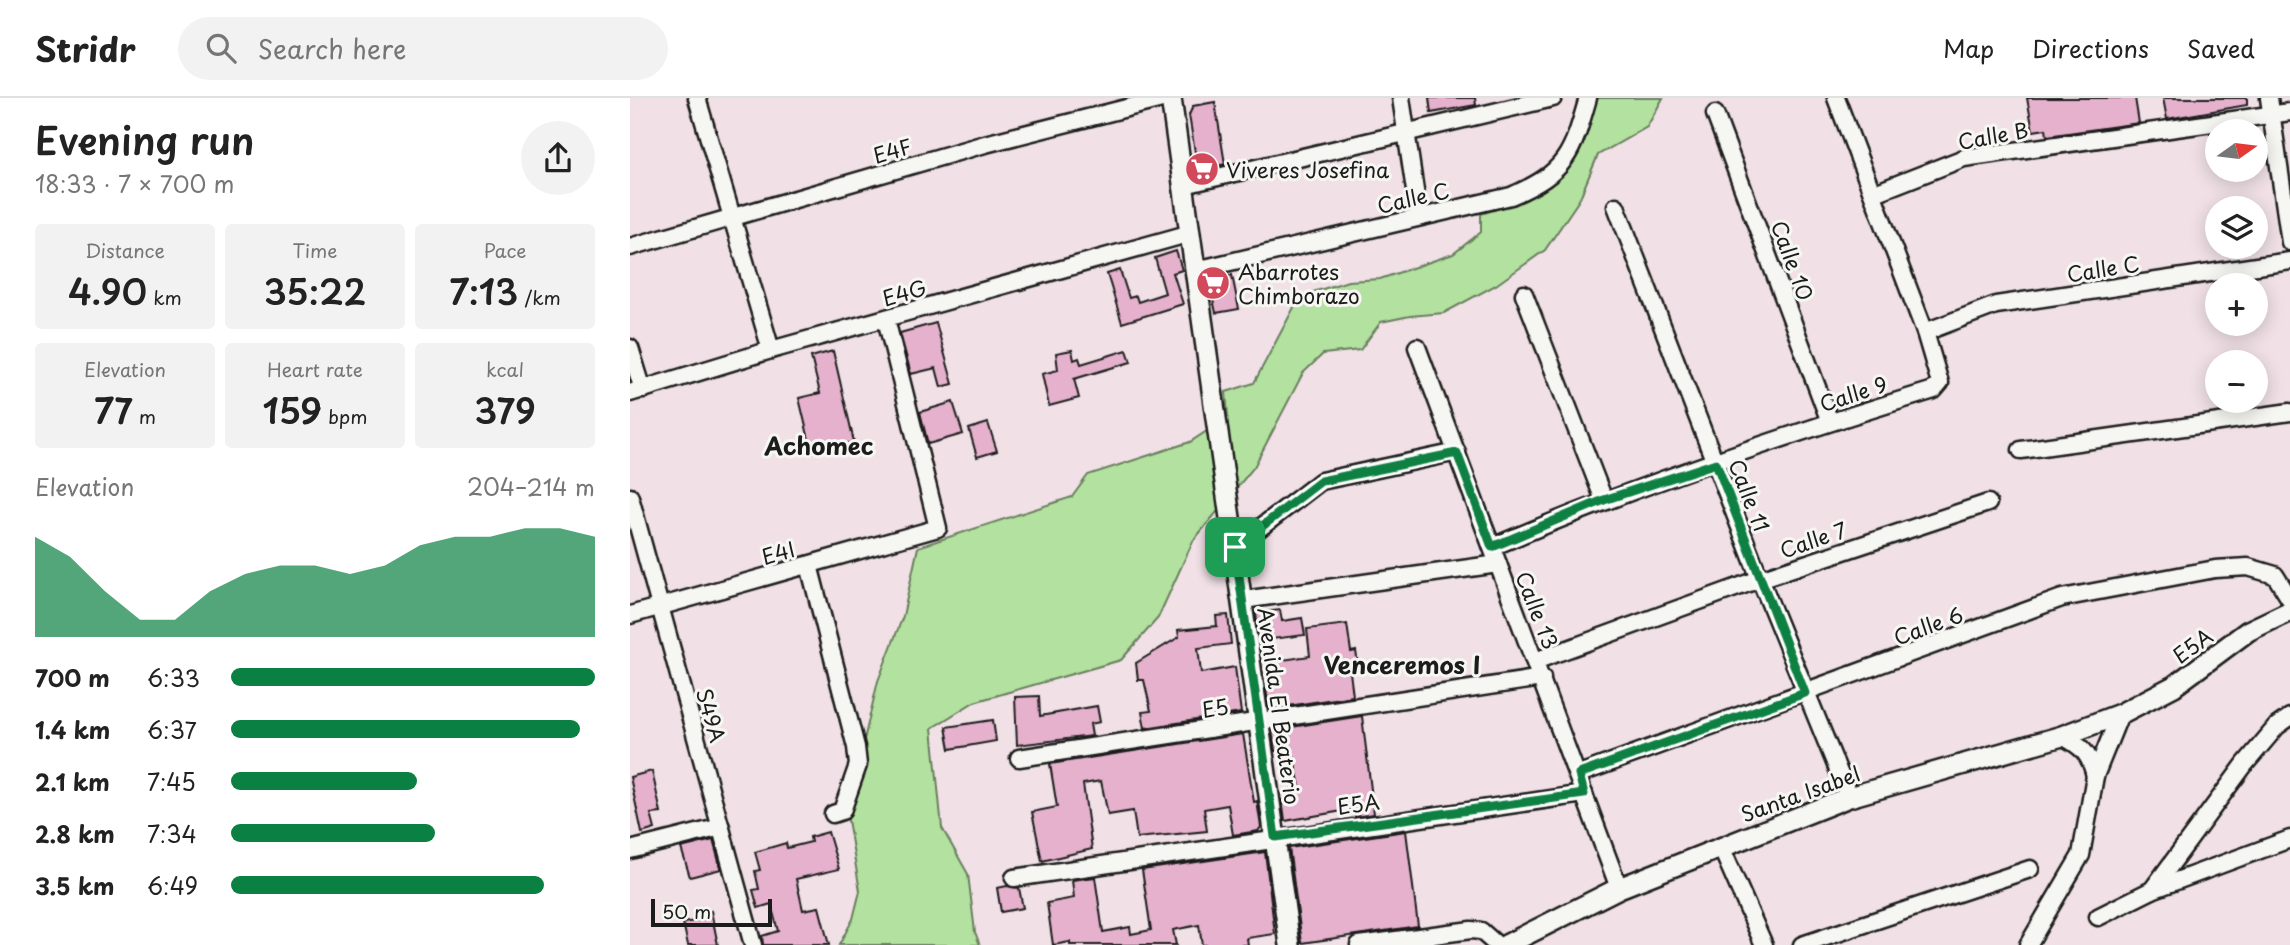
<!DOCTYPE html>
<meta charset="utf-8">
<style>
body{margin:0;font-family:"Playpen Sans",sans-serif;background:#f2f2f2;color:#222;height:100vh;display:flex;flex-direction:column;font-size:26px;white-space:nowrap}
*{box-sizing:border-box;margin:0}
p{font-size:23px;color:#767676}
.icon{flex:none;width:38px;height:38px;fill:none;stroke:currentColor;stroke-width:2;stroke-linecap:round;stroke-linejoin:round}
.map{position:relative;flex:1;overflow:hidden}
.details{display:flex;flex-direction:column;background:#fff;width:630px}
.details>*{flex:none}
.needle{width:46px;rotate:76deg}
.tools{position:absolute;left:1575px;top:21px;display:grid;gap:14px}
.tools a{display:grid;place-items:center;width:63px;height:63px;border-radius:50%;background:#fff;box-shadow:0 4px 18px #0003;font-size:35px}
.scale{position:absolute;left:21px;bottom:18px;width:121px;box-sizing:border-box;padding-left:7px;border:4px solid #1c1c1c;border-top:0;font-size:19px;line-height:24px;white-space:nowrap;color:#1c1c1c;-webkit-text-stroke:5px #f6f6f2;paint-order:stroke}
.pin{position:absolute;display:grid;place-items:center;width:60px;height:60px;color:#fff;margin:-30px;border-radius:14px;box-shadow:0 4px 10px #0006}
.round{display:grid;place-items:center;flex:none;width:74px;height:74px;border-radius:37px;background:#f2f2f2}
.headline{display:flex;align-items:center;justify-content:space-between;height:119px;padding:0 35px}
h1{font-size:38px;font-weight:600;line-height:52px}
.metrics{display:grid;grid-template-columns:repeat(3,1fr);gap:10px;height:119px;padding:7px 35px}
.metrics div{display:grid;align-content:center;border-radius:7px;background:#f2f2f2;text-align:center}
.metrics b{font-size:35px;font-weight:600}
.metrics small{font-size:19px;font-weight:400}
.metrics p{font-size:19px}
.chart{height:196px;padding:14px 35px}
.chart p{display:flex;justify-content:space-between}
.chart svg{width:100%;height:126px;margin-top:7px;fill:#0b8043;opacity:.7}
ul{padding:0 35px;list-style:none;font-size:23px}
li{display:grid;grid-template-columns:112px 84px 1fr;align-items:center;height:52px}
li i{height:18px;border-radius:9px;background:#0b8043}
header{display:flex;align-items:center;gap:42px;box-sizing:border-box;height:98px;padding:0 35px;background:#fff;border-bottom:2px solid #e0e0e0}
header strong{font-size:33px}
nav{display:flex;gap:38px;margin-inline-start:auto;font-size:24px}
.search{width:490px;height:63px;background:#f2f2f2;display:flex;align-items:center;gap:18px;box-sizing:border-box;padding:0 24px;border-radius:38px;color:#767676;font-size:26px}
main{display:flex;flex:1;min-height:0}
.map>svg:first-child{display:block}
.green{fill:#b3e19f;stroke:#687e5e;stroke-width:2}
.building{fill:#e5b1cd;stroke:#1c1c1c;stroke-width:2}
.lines{fill:none;stroke-linecap:round;stroke-linejoin:round}
.minor-casing{stroke:#1c1c1c;stroke-width:21}
.tertiary-casing{stroke:#1c1c1c;stroke-width:24}
.minor{stroke:#f6f6f2;stroke-width:16}
.tertiary{stroke:#f6f6f2;stroke-width:19}
.route-casing{stroke:#fff;stroke-width:14}
.route{stroke:#0b8043;stroke-width:9}
.labels{text-anchor:middle;dominant-baseline:central;stroke-width:6;stroke-linejoin:round;paint-order:stroke}
.street-label{font-size:21px;fill:#1c1c1c;stroke:#f6f6f2}
.poi-label{font-size:21px;fill:#1c1c1c;stroke:#f6f6f2;text-anchor:start}
.quarter-label{font-size:24px;font-weight:bold;fill:#1c1c1c;stroke:#f6f6f2}
</style>
<header>
<strong>Stridr</strong>
<div class="search"><svg class="icon" aria-label="search" viewBox="0 0 24 24"><circle cx="10" cy="10" r="6"/><path d="M15 15l6 6"/></svg>Search here</div>
<nav><a>Map</a><a>Directions</a><a>Saved</a></nav>
</header>
<main>
<section class="details">
<div class="headline"><div><h1>Evening run</h1><p>18:33 · 7 × 700 m</p></div><a class="round"><svg class="icon" aria-label="share" viewBox="0 0 24 24"><path d="M12 15V3M7 8l5-5 5 5M5 13v7h14v-7"/></svg></a></div>
<div class="metrics">
<div><p>Distance</p><b>4.90<small> km</small></b></div>
<div><p>Time</p><b>35:22</b></div>
<div><p>Pace</p><b>7:13<small> /km</small></b></div>
</div>
<div class="metrics">
<div><p>Elevation</p><b>77<small> m</small></b></div>
<div><p>Heart rate</p><b>159<small> bpm</small></b></div>
<div><p>kcal</p><b>379</b></div>
</div>
<div class="chart"><p><span>Elevation</span>204–214 m</p>
<svg viewBox="0 0 160 44" preserveAspectRatio="none"><path d="M0 44V9L10 16L20 28L30 38L40 38L50 28L60 22L70 19L80 19L90 22L100 19L110 12L120 9L130 9L140 6L150 6L160 9V44z"/></svg>
</div>
<ul>
<li><b>700 m</b>6:33<i style="width:100%"></i></li>
<li><b>1.4 km</b>6:37<i style="width:96%"></i></li>
<li><b>2.1 km</b>7:45<i style="width:51%"></i></li>
<li><b>2.8 km</b>7:34<i style="width:56%"></i></li>
<li><b>3.5 km</b>6:49<i style="width:86%"></i></li>
</ul>
</section>
<div class="map">
<svg width="1660" height="847" viewBox="0 0 1660 847">
<rect width="100%" height="100%" fill="#f1e1e7"/>
<filter id="ink" filterUnits="userSpaceOnUse"><feTurbulence type="fractalNoise" baseFrequency=".0143" numOctaves="2"/><feDisplacementMap in="SourceGraphic" scale="14" xChannelSelector="R" yChannelSelector="G"/><feConvolveMatrix kernelMatrix="1 2 1 2 8 2 1 2 1" color-interpolation-filters="sRGB"/></filter>
<g filter="url(#ink)">
<path class="green" d="M 967,0 L 1033,0 L 1017,29 L 968,57 L 949,102 L 915,152 L 866,187 L 814,215 L 780,218 L 751,224 L 730,252 L 693,256 L 673,275 L 624,369 L 563,443 L 528,520 L 491,562 L 344,604 L 302,630 L 312,730 L 338,776 L 345,834 L 350,847 L 209,847 L 223,821 L 230,793 L 217,716 L 231,682 L 234,642 L 248,583 L 273,518 L 288,449 L 442,399 L 458,377 L 560,344 L 598,319 L 596,294 L 624,285 L 670,198 L 718,183 L 750,181 L 823,156 L 851,134 L 851,116 C 890,104 930,91 950,52 C 958,37 962,17 967,0 Z"/>
<g class="building">
<path d="M 799,0 L 845,0 L 846,7 L 801,15 Z"/>
<path d="M 1397,0 L 1505,0 L 1509,25 L 1417,38 L 1416,31 L 1403,33 Z"/>
<path d="M 1533,0 L 1617,0 L 1617,7 L 1537,21 Z"/>
<path d="M 585,4 L 595,66 L 568,73 L 559,17 L 563,8 Z"/>
<path d="M 546,153 L 552,172 L 543,175 L 553,206 L 492,225 L 477,176 L 490,172 L 499,200 L 506,198 L 508,204 L 535,195 L 525,160 Z"/>
<path d="M 602,177 L 609,211 L 586,215 L 579,182 Z"/>
<path d="M 306,225 L 323,286 L 311,289 L 306,270 L 281,276 L 270,235 Z"/>
<path d="M 442,252 L 444,262 L 449,260 L 451,266 L 497,252 L 501,264 L 444,281 L 449,300 L 419,308 L 412,276 L 428,272 L 426,255 Z"/>
<path d="M 203,253 L 224,344 L 182,354 L 169,300 L 190,295 L 181,259 Z"/>
<path d="M 323,304 L 333,336 L 298,346 L 290,314 Z"/>
<path d="M 358,325 L 367,353 L 347,359 L 339,331 Z"/>
<path d="M 650,512 L 652,523 L 672,520 L 675,537 L 642,541 L 641,532 L 628,534 L 626,515 Z"/>
<path d="M 598,517 L 601,546 L 568,550 L 571,575 L 605,569 L 611,615 L 515,630 L 512,614 L 521,613 L 514,582 L 508,582 L 506,565 L 549,539 L 548,532 L 587,528 L 586,518 Z"/>
<path d="M 717,526 L 721,554 L 726,553 L 729,573 L 720,574 L 723,598 L 639,611 L 636,591 L 642,590 L 639,572 L 647,570 L 646,563 L 680,558 L 677,531 Z"/>
<path d="M 409,598 L 410,618 L 467,608 L 470,624 L 460,626 L 462,638 L 387,647 L 385,599 Z"/>
<path d="M 732,618 L 744,716 L 725,719 L 724,711 L 655,723 L 652,702 L 663,700 L 661,691 L 670,689 L 662,650 L 645,653 L 642,632 Z"/>
<path d="M 363,622 L 366,643 L 320,651 L 316,629 Z"/>
<path d="M 613,636 L 624,704 L 627,703 L 631,729 L 628,733 L 603,737 L 598,707 L 574,711 L 577,733 L 507,740 L 503,713 L 478,717 L 471,683 L 453,686 L 462,751 L 412,763 L 402,714 L 427,709 L 420,666 Z"/>
<path d="M 22,673 L 31,715 L 21,716 L 25,731 L 12,735 L 0,679 Z"/>
<path d="M 776,733 L 788,828 L 672,845 L 659,750 Z"/>
<path d="M 198,734 L 209,771 L 166,781 L 173,812 L 189,809 L 199,847 L 133,847 L 132,838 L 148,833 L 141,806 L 128,810 L 123,792 L 129,791 L 125,773 L 130,772 L 125,754 L 156,745 L 157,750 L 181,744 L 180,739 Z"/>
<path d="M 83,742 L 91,771 L 60,779 L 51,750 Z"/>
<path d="M 635,754 L 645,836 L 617,840 L 618,847 L 572,847 L 569,827 L 543,832 L 546,847 L 440,847 L 440,844 L 423,847 L 417,805 L 444,800 L 442,782 L 465,779 L 473,834 L 500,829 L 501,836 L 521,832 L 512,772 Z"/>
<path d="M 377,788 L 389,790 L 393,810 L 371,814 L 367,790 Z"/>
<path d="M 81,813 L 88,847 L 58,847 L 53,825 L 65,823 L 63,817 Z"/>
</g>
<g class="lines">
<g class="minor-casing">
<g id="minor">
<path d="M 67,0 L 141,252"/>
<path d="M 771,0 L 789,119"/>
<path d="M 1639,0 L 1660,144"/>
<path d="M 1085,16 L 1200,324"/>
<path d="M 554,87 L 923,0"/>
<path d="M 1245,95 L 1334,60 L 1660,14"/>
<path d="M 986,108 L 1130,481 L 1219,699"/>
<path d="M 0,149 L 355,46 L 536,0"/>
<path d="M 566,172 L 881,98 C 937,74 942,56 958,0"/>
<path d="M 894,196 L 974,402"/>
<path d="M 1295,234 L 1366,207 L 1660,163"/>
<path d="M 787,249 L 989,790"/>
<path d="M 0,250 L 13,292"/>
<path d="M 0,295 L 141,252 L 561,135"/>
<path d="M 1391,352 L 1660,314"/>
<path d="M 0,399 L 123,847"/>
<path d="M 605,449 L 691,383 L 827,354"/>
<path d="M 862,449 C 1006,388 1155,337 1304,292 L 1310,285 L 1295,234 L 1206,0"/>
<path d="M 179,467 L 226,649 L 228,667 L 212,713 L 203,716"/>
<path d="M 613,502 L 868,466"/>
<path d="M 0,517 L 308,430 L 256,221"/>
<path d="M 905,563 L 1130,481 L 1358,405"/>
<path d="M 1432,638 C 1452,648 1460,656 1465,678"/>
<path d="M 389,660 L 912,580"/>
<path d="M 949,676 L 1432,500 L 1585,471 L 1618,469 L 1645,477 L 1660,501"/>
<path d="M 1091,749 L 1134,847"/>
<path d="M 0,752 L 91,729"/>
<path d="M 384,780 L 954,696"/>
<path d="M 1522,792 L 1660,741"/>
<path d="M 1468,819 L 1522,792 L 1615,666 L 1647,628 L 1660,619"/>
<path d="M 729,847 L 841,832 L 851,833 L 867,847"/>
<path d="M 1172,847 L 1400,771"/>
<path d="M 1398,847 L 1451,757 L 1465,678 L 1490,616"/>
</g>
</g>
<g class="tertiary-casing">
<g id="tertiary">
<path d="M 541,0 L 660,847"/>
<path d="M 876,847 L 989,790 L 1219,699 L 1432,638 L 1490,616 L 1544,588 L 1618,533 L 1660,513"/>
</g>
</g>
<use href="#minor" class="minor"/>
<use href="#tertiary" class="tertiary"/>
</g>
</g>
<g class="lines" filter="url(#ink)">
<g class="route-casing">
<path id="route" d="M 827,355 L 862,449 L 974,402 L 1086,365 L 1175,595 L 949,676 L 954,696 L 645,739 L 605,449 L 691,383 Z"/>
</g>
<use href="#route" class="route"/>
</g>
<defs>
<g id="supermarket-disc" transform="scale(1.75)"><circle r="9.5" fill="#d1495b" stroke="#f6f6f2"/><path d="M-6-5.5h2.5l.6 2H6L4.5 2H-2.5L-4.4-4H-6ZM-1.5 3.2a1.3 1.3 0 1 0 .1 0ZM3 3.2a1.3 1.3 0 1 0 .1 0Z" fill="#fff"/></g>
</defs>
<g fill-rule="evenodd">
<use href="#supermarket-disc" x="572" y="71"/>
<use href="#supermarket-disc" x="583" y="185"/>
</g>
<g class="labels">
<g class="street-label">
<text transform="translate(1363 37) rotate(-10)">Calle B</text>
<text transform="translate(262 52) rotate(-16)">E4F</text>
<text transform="translate(783 99) rotate(-13)">Calle C</text>
<text transform="translate(1163 162) rotate(70)">Calle 10</text>
<text transform="translate(1473 170) rotate(-9)">Calle C</text>
<text transform="translate(274 194) rotate(-16)">E4G</text>
<text transform="translate(1223 295) rotate(-18)">Calle 9</text>
<text transform="translate(1120 397) rotate(69)">Calle 11</text>
<text transform="translate(1183 441) rotate(-19)">Calle 7</text>
<text transform="translate(148 454) rotate(-16)">E4I</text>
<text transform="translate(908 512) rotate(69)">Calle 13</text>
<text transform="translate(1298 527) rotate(-20)">Calle 6</text>
<text transform="translate(1562 547) rotate(-36)">E5A</text>
<text transform="translate(650 608) rotate(82)">Avenida El Beaterio</text>
<text transform="translate(585 609) rotate(-9)">E5</text>
<text transform="translate(82 617) rotate(74)">S49A</text>
<text transform="translate(1170 695) rotate(-20)">Santa Isabel</text>
<text transform="translate(728 705) rotate(-8)">E5A</text>
</g>
<g class="poi-label">
<text x="596" y="71">Viveres Josefina</text>
<text x="608" y="173">Abarrotes<tspan x="608" dy="24">Chimborazo</tspan></text>
</g>
<g class="quarter-label">
<text x="189" y="347">Achomec</text>
<text x="772" y="566">Venceremos I</text>
</g>
</g>
</svg>
<div class="tools">
<a><svg class="needle" viewBox="-14 -14 28 28"><path d="M0-13l5 13h-10z" fill="#e53935"/><path d="M0 13l5-13h-10z" fill="#767676"/></svg></a>
<a><svg class="icon" aria-label="layers" viewBox="0 0 24 24"><path d="M12 4l9 5-9 5-9-5zM3 14l9 5 9-5"/></svg></a>
<a>+</a>
<a>−</a>
</div>
<div class="scale">50 m</div>
<div class="pin" style="left:605px;top:449px;background:#1e9e55"><svg class="icon" aria-label="arrive" viewBox="0 0 24 24"><path d="M6 21V4h12l-3 4 3 4H6"/></svg></div>
</div>
</main>
